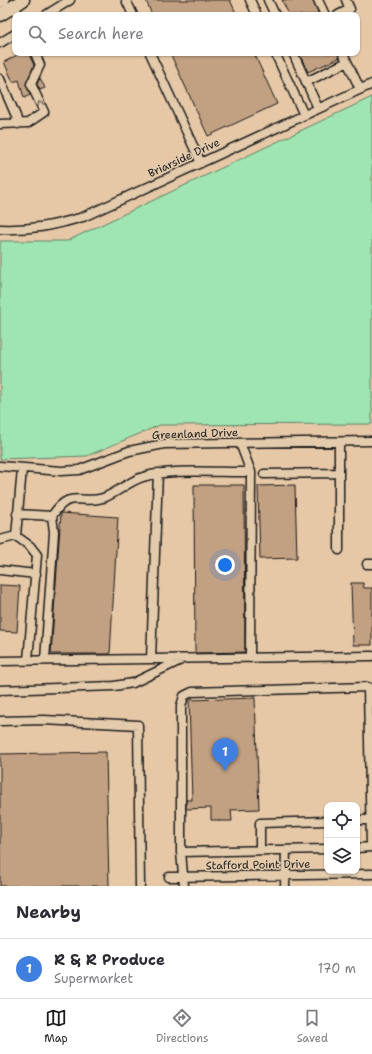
<!DOCTYPE html>
<html lang="en">
<head>
<meta charset="utf-8">
<style>
  :root { --surface:#fff; --page:#f7f7f7; --text:#2b2b33; --muted:#7c7c81; --line:#e1e1e2; --accent:#1c1c1c }
  body { margin:0; font-family:"Shantell Sans",sans-serif; background:var(--page); color:var(--text) }
  .controls { position:absolute; right:12px; bottom:12px; display:grid; overflow:hidden; border-radius:8px; box-shadow:0 1px 3px #0004 }
  .controls button { width:36px; height:36px; display:grid; place-items:center; padding:0; border:0; border-bottom:1px solid var(--line); background:var(--surface); color:var(--text); font:20px sans-serif }
  .you { position:absolute; left:225px; top:565px; width:14px; height:14px; margin:-10px; border:3px solid #fff; border-radius:50%; background:#1a73e8; box-shadow:0 0 0 6px #1a73e833 }
  .badge { display:grid; place-items:center; width:26px; height:26px; border-radius:50%; background:var(--accent); color:#fff; font-size:13px; font-weight:700 }
  .pin { position:absolute; translate:-50% -33px; filter:drop-shadow(0 1px 2px #0008) }
  .pin::after { content:''; position:absolute; top:21px; width:14px; height:12px; background:inherit; clip-path:polygon(0 0,100% 0,50% 100%) }
  .list { margin:0; padding:0; list-style:none }
  h2 { display:flex; justify-content:space-between; align-items:center; height:52px; margin:0; padding:0 16px; font-size:17px }
  h2 small { font-size:13px; font-weight:400; color:var(--muted) }
  .list li { display:grid; grid-template-columns:26px 1fr auto; gap:12px; align-items:center; box-sizing:border-box; height:60px; padding:0 16px; border-top:1px solid var(--line) }
  .list b { display:block; font-size:15px; white-space:nowrap }
  .list p { margin:0; font-size:13px; white-space:nowrap; color:var(--muted) }
  .list em { font-size:13px; font-style:normal; color:var(--muted) }
  .icon { flex:none; width:22px; height:22px; fill:none; stroke:currentColor; stroke-width:2; stroke-linecap:round; stroke-linejoin:round }
  .map { position:relative; flex:none; width:372px; height:886px; overflow:hidden }
  .search { position:absolute; background:var(--surface); box-shadow:0 1px 3px #0004; left:12px; right:12px; top:12px; height:44px; display:flex; align-items:center; gap:10px; box-sizing:border-box; padding:0 14px; border-radius:8px; color:var(--muted); font-size:15px }
  .sheet { height:112px; background:var(--surface) }
  nav { display:flex; justify-content:space-around; align-items:center; box-sizing:border-box; height:56px; border-top:1px solid var(--line); background:var(--surface); font-size:11px; color:var(--muted) }
  nav a { display:grid; justify-items:center; gap:2px }
  nav .on { color:var(--accent) }
  .map>svg:first-child { display:block }
  .green { fill:#9fe5b2; stroke:#5e8067 }
  .building { fill:#c2a082; stroke:#1c1c1c }
  .lines { fill:none; stroke-linecap:round; stroke-linejoin:round }
  .minor-casing { stroke:#1c1c1c; stroke-width:11 }
  .major-casing { stroke:#1c1c1c; stroke-width:13 }
  .highway-casing { stroke:#1c1c1c; stroke-width:15 }
  .minor { stroke:#e3cbac; stroke-width:8 }
  .major { stroke:#e3cbac; stroke-width:10 }
  .highway { stroke:#e3cbac; stroke-width:12 }
  .oneway { stroke:#807464 }
  .labels { text-anchor:middle; dominant-baseline:central; stroke-width:3; stroke-linejoin:round; paint-order:stroke }
  .street-label { font-size:11px; fill:#1c1c1c; stroke:#e3cbac }
</style>
</head>
<body>
<div class="map">
<svg width="372" height="886" viewBox="0 0 372 886">
  <rect width="100%" height="100%" fill="#e6c8a7"/>
  <filter id="ink" filterUnits="userSpaceOnUse"><feTurbulence type="fractalNoise" baseFrequency=".025" numOctaves="2"/><feDisplacementMap in="SourceGraphic" scale="8" xChannelSelector="R" yChannelSelector="G"/><feConvolveMatrix kernelMatrix="1 2 1 2 8 2 1 2 1" color-interpolation-filters="sRGB"/></filter>
  <g filter="url(#ink)">
    <path class="green" d="M 372,97 L 372,424 L 160,425 L 87,456 L 0,459 L 0,241 L 67,241 Z"/>
    <path class="building" d="M 146,0 L 230,0 L 237,15 L 152,15 Z
      M 282,0 L 313,0 L 319,15 L 289,15 Z
      M 21,53 L 28,53 L 34,65 L 26,84 L 30,95 L 24,98 L 19,80 L 13,82 L 4,62 Z
      M 170,53 L 254,53 L 277,104 L 208,136 Z
      M 299,53 L 338,53 L 339,58 L 308,72 Z
      M 40,78 L 45,88 L 40,90 L 37,84 Z
      M 194,485 L 244,485 L 245,652 L 195,653 Z
      M 295,485 L 297,558 L 260,559 L 258,486 Z
      M 61,513 L 118,517 L 110,654 L 51,654 Z
      M 351,583 L 363,583 L 364,588 L 372,588 L 372,645 L 353,645 Z
      M 0,585 L 20,586 L 17,632 L 0,631 Z
      M 255,698 L 259,809 L 231,810 L 232,821 L 219,821 L 219,820 L 211,820 L 211,808 L 186,809 L 186,800 L 192,800 L 189,700 Z
      M 106,752 L 109,886 L 0,886 L 0,754 Z"/>
    <g class="lines">
      <g class="minor-casing">
        <path id="minor" d="M 126,0 L 133,15
          M 250,0 L 257,15
          M 268,0 L 275,15
          M 318,0 L 325,15
          M 15,6 L 18,15
          M 46,15 L 70,0
          M 338,15 L 350,9 L 346,0
          M 0,43 L 15,34
          M 150,53 L 201,163
          M 275,53 L 304,115
          M 293,53 L 318,108
          M 343,53 L 360,89
          M 0,79 L 16,116 L 18,124
          M 306,82 L 347,62
          M 0,124 L 28,123 L 44,112 L 31,84 L 40,65 L 35,53
          M 0,229 C 32,230 52,226 83,217 L 372,84
          M 240,443 L 251,472 L 250,658
          M 0,466 L 61,471 L 79,470 L 129,451 L 164,444 L 372,441
          M 264,474 L 339,473
          M 17,514 L 52,516 C 70,488 80,505 103,498 C 117,493 129,481 143,477 C 171,468 221,473 251,472
          M 16,536 L 22,469
          M 0,540 L 16,536 L 30,546 L 37,555 L 28,660
          M 339,550 L 339,442
          M 367,564 L 372,564
          M 0,570 L 36,574
          M 151,659 L 158,473
          M 45,660 L 54,532 L 52,516
          M 0,661 L 372,656
          M 0,690 L 114,686 L 133,683 L 183,659
          M 0,721 L 44,720 L 138,725 L 140,886
          M 357,820 L 371,820
          M 260,850 L 260,823 L 327,821
          M 181,852 L 327,849
          M 169,877 L 372,874
          M 184,886 L 181,852 L 181,706 L 184,696 L 192,692 L 368,687 L 371,847 L 357,848
          M 285,886 L 286,850"/>
      </g>
      <g class="major-casing">
        <path id="major" d="M 0,2 L 4,0"/>
      </g>
      <g class="highway-casing">
        <path id="highway" d="M 0,15 L 23,0"/>
      </g>
      <use href="#minor" class="minor"/>
      <use href="#major" class="major"/>
      <use href="#highway" class="highway"/>
    </g>
    <defs><path id="oneway-chevron" d="M-2-3.5L2.5 0L-2 3.5" fill="none" stroke-width="1.6" stroke-linecap="round" stroke-linejoin="round"/></defs>
    <use class="oneway" href="#oneway-chevron" transform="translate(40 104) rotate(-115)"/>
  </g>
  <g class="labels">
    <g class="street-label">
      <text transform="translate(184 158) rotate(-25)">Briarside Drive</text>
      <text transform="translate(195 434) rotate(-2)">Greenland Drive</text>
      <text transform="translate(258 865) rotate(-1)">Stafford Point Drive</text>
    </g>
  </g>
</svg>
<div class="controls">
<button><svg class="icon" aria-label="locate" viewBox="0 0 24 24"><circle cx="12" cy="12" r="6"/><path d="M12 2v4M12 18v4M2 12h4M18 12h4"/></svg></button>
<button><svg class="icon" aria-label="layers" viewBox="0 0 24 24"><path d="M12 4l9 5-9 5-9-5zM3 14l9 5 9-5"/></svg></button>
</div>
<div class="you"></div>
<div class="pin badge" style="left:225px;top:771px;background:#3f7fe0">1</div>
<div class="search"><svg class="icon" aria-label="search" viewBox="0 0 24 24"><circle cx="10" cy="10" r="6"/><path d="M15 15l6 6"/></svg>Search here</div>
</div>
<section class="sheet">
<h2>Nearby<small></small></h2>
<ul class="list">
<li><span class="badge" style="background:#3f7fe0">1</span><div><b>R &amp; R Produce</b><p>Supermarket</p></div><em>170 m</em></li>
</ul>
</section>
<nav>
<a class="on"><svg class="icon" aria-label="map" viewBox="0 0 24 24"><path d="M3 6l6-2 6 2 6-2v14l-6 2-6-2-6 2zM9 4v14M15 6v14"/></svg>Map</a>
<a><svg class="icon" aria-label="directions" viewBox="0 0 24 24"><path d="M12 3l9 9-9 9-9-9zM9 14v-3h6M13 9l2 2-2 2"/></svg>Directions</a>
<a><svg class="icon" aria-label="saved" viewBox="0 0 24 24"><path d="M7 4h10v16l-5-4-5 4z"/></svg>Saved</a>
</nav>
</body>
</html>
